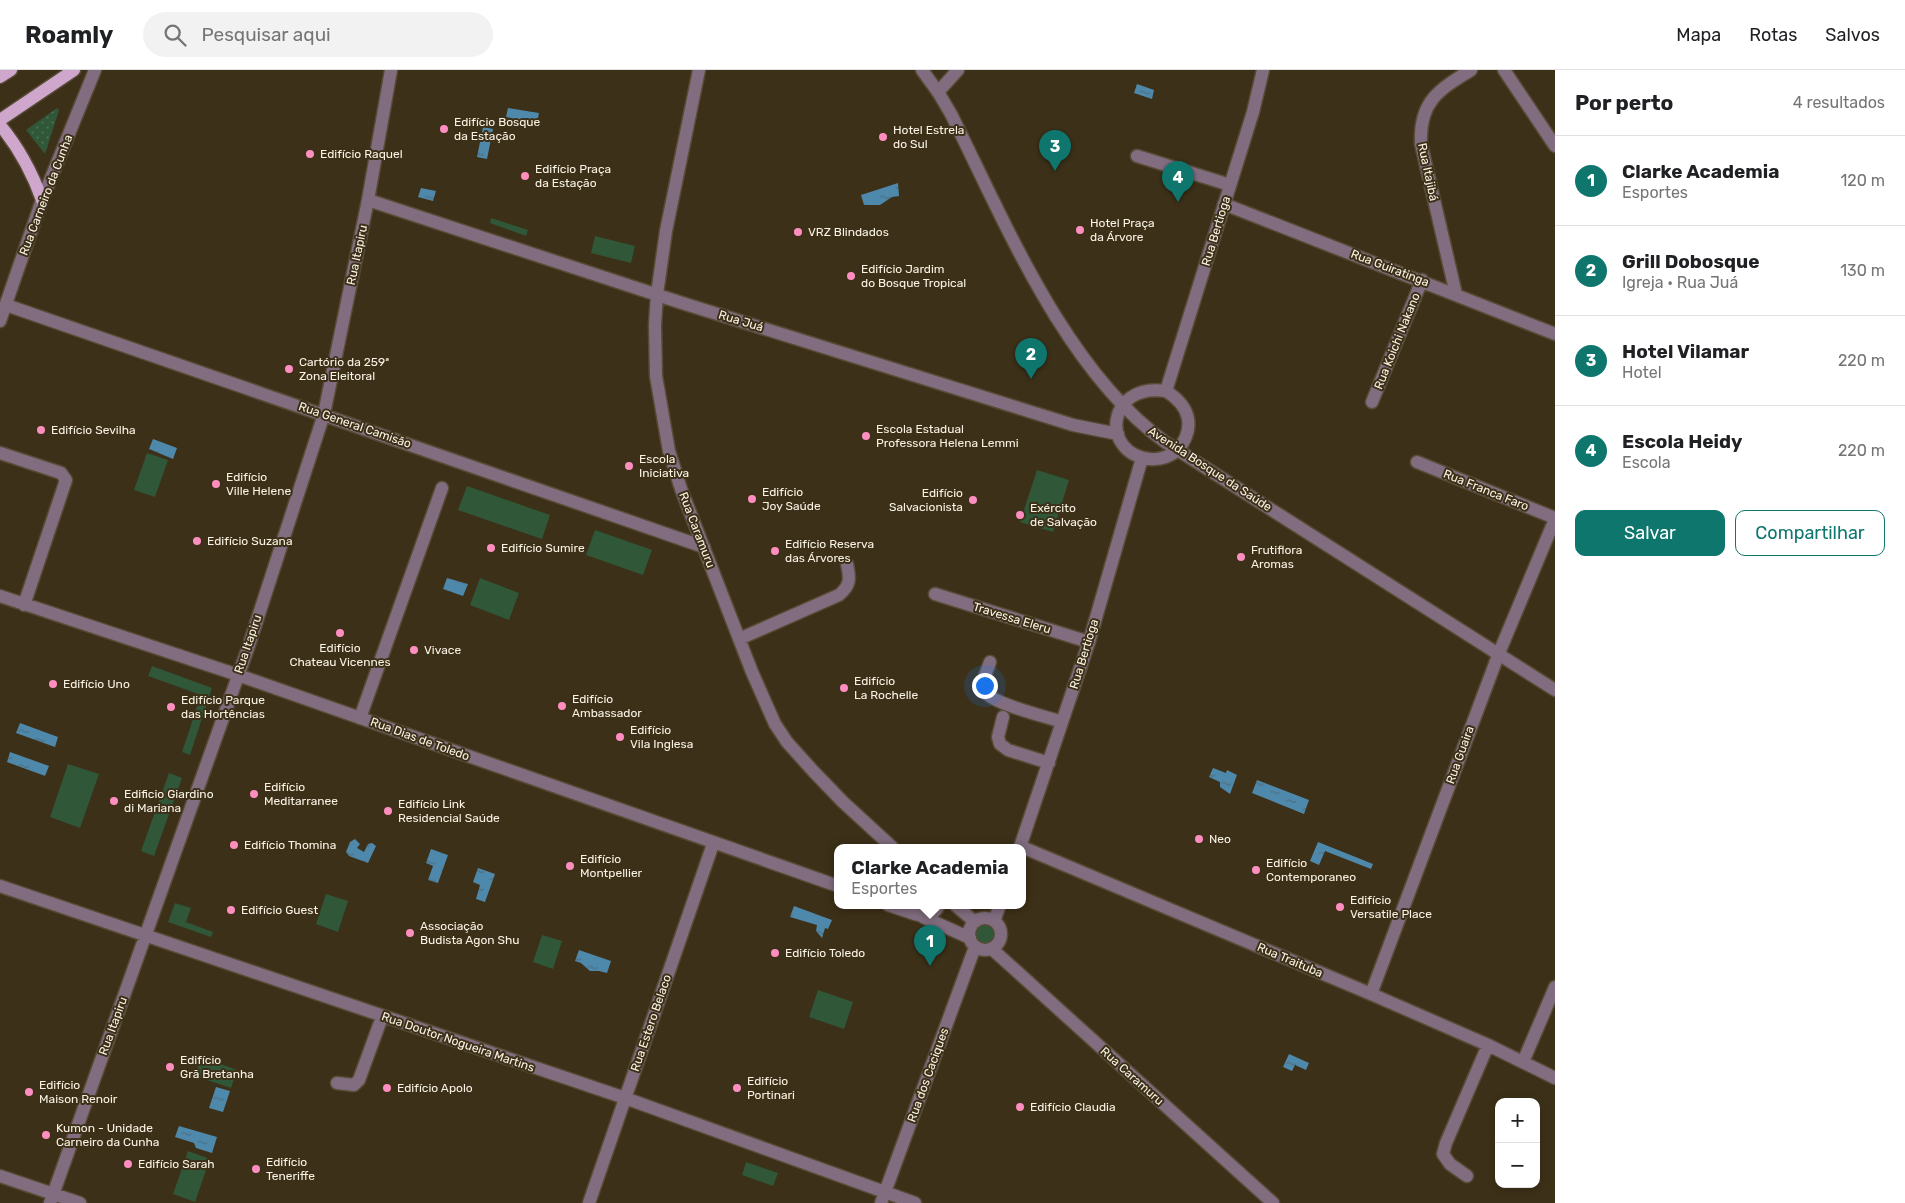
<!DOCTYPE html>
<html lang="pt">
<head>
<meta charset="utf-8">
<style>
  :root { --surface:#fff; --page:#f2f2f2; --text:#202124; --muted:#757577; --line:#e0e0e0; --accent:#0f766e }
  body { margin:0; font-family:Rubik,sans-serif; background:var(--page); color:var(--text) }
  .controls { position:absolute; right:15px; bottom:15px; display:grid; overflow:hidden; border-radius:10px; box-shadow:0 2px 8px #0003 }
  .controls button { width:45px; height:45px; display:grid; place-items:center; padding:0; border:0; border-bottom:1px solid var(--line); background:var(--surface); color:var(--text); font:25px sans-serif }
  .you { position:absolute; left:984px; top:615px; width:18px; height:18px; margin:-12px; border:4px solid #fff; border-radius:50%; background:#1a73e8; box-shadow:0 0 0 8px #1a73e833 }
  .badge { display:grid; place-items:center; width:32px; height:32px; border-radius:50%; background:var(--accent); color:#fff; font-size:16px; font-weight:700 }
  .pin { position:absolute; translate:-50% -41px; filter:drop-shadow(0 1px 2px #0008) }
  .pin::after { content:''; position:absolute; top:26px; width:18px; height:15px; background:inherit; clip-path:polygon(0 0,100% 0,50% 100%) }
  .popup { position:absolute; left:834px; top:774px; width:192px; height:65px; box-sizing:border-box; display:grid; place-content:center; border-radius:10px; background:var(--surface); filter:drop-shadow(0 1px 4px #0005); font-size:16px; white-space:nowrap; color:var(--muted) }
  .popup b { font-size:19px; color:var(--text) }
  .popup::after { content:''; position:absolute; left:50%; top:100%; margin-left:-10px; border:10px solid transparent; border-top-color:var(--surface) }
  .list { margin:0; padding:0; list-style:none }
  h2 { display:flex; justify-content:space-between; align-items:center; height:65px; margin:0; padding:0 20px; font-size:21px }
  h2 small { font-size:16px; font-weight:400; color:var(--muted) }
  .list li { display:grid; grid-template-columns:32px 1fr auto; gap:15px; align-items:center; box-sizing:border-box; height:90px; padding:0 20px; border-top:1px solid var(--line) }
  .list b { display:block; font-size:19px; white-space:nowrap }
  .list p { margin:0; font-size:16px; white-space:nowrap; color:var(--muted) }
  .list em { font-size:16px; font-style:normal; color:var(--muted) }
  .actions { display:flex; gap:10px; padding:15px 20px }
  .actions a { flex:1; padding:11px 0; border:1px solid var(--accent); border-radius:10px; text-align:center; font-size:18px; color:var(--accent) }
  .actions .main { background:var(--accent); color:#fff }
  .icon { flex:none; width:28px; height:28px; fill:none; stroke:currentColor; stroke-width:2; stroke-linecap:round; stroke-linejoin:round }
  .map { position:relative; flex:none; width:1555px; height:1133px; overflow:hidden }
  header { display:flex; align-items:center; gap:30px; box-sizing:border-box; height:70px; padding:0 25px; background:var(--surface); border-bottom:1px solid var(--line) }
  header strong { font-size:24px }
  nav { display:flex; gap:28px; margin-inline-start:auto; font-size:18px }
  .search { width:350px; height:45px; background:var(--page); display:flex; align-items:center; gap:12px; box-sizing:border-box; padding:0 18px; border-radius:28px; color:var(--muted); font-size:19px }
  main { display:flex }
  aside { flex:1; background:var(--surface) }
  .map>svg:first-child { display:block }
  .park { fill:url(#park-dots) }
  .garden { fill:#2f5738 }
  .water { fill:url(#water-ripples) }
  .lines { fill:none; stroke-linecap:round; stroke-linejoin:round }
  .pedestrian-casing { stroke:#574b35; stroke-width:15 }
  .minor-casing { stroke:#574b35; stroke-width:15 }
  .tertiary-casing { stroke:#574b35; stroke-width:15 }
  .primary-casing { stroke:#574b35; stroke-width:15 }
  .pedestrian { stroke:#816d7f; stroke-width:12 }
  .minor { stroke:#816d7f; stroke-width:12 }
  .tertiary { stroke:#816d7f; stroke-width:12 }
  .primary { stroke:#cfa7cc; stroke-width:12 }
  .poi-dot { fill:#fd8ebf; stroke:#3c3018; stroke-width:2 }
  .labels { text-anchor:middle; dominant-baseline:central; stroke-width:4; stroke-linejoin:round; paint-order:stroke }
  .poi-label { font-size:12px; fill:#faf3e4; stroke:#3c3018; text-anchor:start }
  .street-label { font-size:12px; fill:#faf3e4; stroke:#3c3018 }
</style>
</head>
<body>
<header>
<strong>Roamly</strong>
<div class="search"><svg class="icon" aria-label="search" viewBox="0 0 24 24"><circle cx="10" cy="10" r="6"/><path d="M15 15l6 6"/></svg>Pesquisar aqui</div>
<nav><a>Mapa</a><a>Rotas</a><a>Salvos</a></nav>
</header>
<main>
<div class="map">
<svg width="1555" height="1133" viewBox="0 0 1555 1133">
  <defs>
    <pattern id="park-dots" width="8" height="8" patternUnits="userSpaceOnUse" patternTransform="scale(1.25)"><rect width="8" height="8" fill="#2f5738"/><path d="M2 2h.1M6 6h.1" fill="none" stroke="#4e7055" stroke-width="1.8" stroke-linecap="round"/></pattern>
    <pattern id="water-ripples" width="26" height="14" patternUnits="userSpaceOnUse" patternTransform="scale(1.25)"><rect width="26" height="14" fill="#4e88ab"/><path d="M2 4q2-2 4 0t4 0M15 11q2-2 4 0t4 0" fill="none" stroke="#4d6f82"/></pattern>
  </defs>
  <rect width="100%" height="100%" fill="#3c3018"/>
  <path class="park" d="M 57,38 L 59,40 L 45,84 L 26,60 Z"/>
  <path class="garden" d="M 491,148 L 528,160 L 526,166 L 490,153 Z
    M 595,166 L 635,176 L 631,193 L 591,183 Z
    M 147,383 L 168,390 L 155,427 L 134,420 Z
    M 1037,400 L 1069,410 L 1053,462 L 1020,452 Z
    M 467,416 L 550,445 L 542,469 L 458,440 Z
    M 595,460 L 652,480 L 643,505 L 586,485 Z
    M 480,508 L 519,523 L 509,550 L 470,535 Z
    M 152,596 L 212,618 L 190,685 L 182,682 L 201,625 L 148,606 Z
    M 68,694 L 99,704 L 80,758 L 50,747 Z
    M 169,703 L 182,708 L 154,786 L 141,781 Z
    M 326,824 L 348,831 L 338,862 L 316,854 Z
    M 175,833 L 191,838 L 186,852 L 213,862 L 211,867 L 168,852 Z
    M973 865a11 11 0 1 1 22 0a11 11 0 1 1-22 0Z
    M 542,865 L 562,871 L 553,899 L 533,892 Z
    M 818,920 L 853,932 L 844,959 L 809,947 Z
    M 201,987 L 237,1000 L 231,1018 L 195,1006 Z
    M 188,1081 L 210,1089 L 195,1132 L 173,1124 Z
    M 746,1092 L 778,1103 L 773,1116 L 742,1105 Z"/>
  <path class="water" d="M 1137,14 L 1154,20 L 1152,29 L 1134,23 Z
    M 508,38 L 539,43 L 537,53 L 506,47 Z
    M 483,57 L 493,59 L 487,89 L 477,87 Z
    M 898,113 L 899,126 L 892,127 L 880,135 L 864,135 L 861,125 Z
    M 421,118 L 436,121 L 433,131 L 418,127 Z
    M 153,369 L 177,378 L 173,389 L 149,379 Z
    M 447,508 L 468,514 L 463,526 L 443,519 Z
    M 20,653 L 58,667 L 55,677 L 16,663 Z
    M 10,682 L 49,696 L 45,706 L 7,692 Z
    M 1213,698 L 1226,703 L 1227,700 L 1237,705 L 1230,724 L 1220,717 L 1220,712 L 1209,707 Z
    M 1257,710 L 1309,730 L 1304,744 L 1252,723 Z
    M 355,769 L 360,774 L 357,778 L 364,782 L 368,774 L 372,773 L 376,776 L 368,793 L 349,786 L 346,782 L 350,772 Z
    M 1318,772 L 1373,794 L 1371,799 L 1325,781 L 1319,795 L 1310,791 Z
    M 431,779 L 448,785 L 438,813 L 428,810 L 433,796 L 426,793 Z
    M 478,798 L 495,804 L 485,832 L 476,829 L 480,815 L 473,812 Z
    M 794,836 L 832,850 L 828,859 L 825,858 L 822,868 L 816,861 L 817,855 L 790,847 Z
    M 579,880 L 611,891 L 607,903 L 599,901 L 590,901 L 581,893 L 575,891 Z
    M 1289,984 L 1309,993 L 1306,1000 L 1295,995 L 1292,1001 L 1283,997 Z
    M 216,1017 L 230,1021 L 223,1042 L 209,1038 Z
    M 179,1056 L 217,1067 L 212,1083 L 196,1078 L 194,1073 L 175,1067 Z"/>
  <g class="lines">
    <g class="pedestrian-casing">
      <path id="pedestrian" d="M 360,648 L 442,418"/>
    </g>
    <g class="minor-casing">
      <path id="minor" d="M 699,0 L 666,161 L 657,224 L 655,255 L 656,306 L 669,381 L 681,419 L 752,602 L 775,654 L 787,672 L 814,702 L 843,732 L 892,777
        M 1504,0 L 1555,76
        M 938,22 L 958,0
        M 1137,86 L 1230,115
        M 368,130 L 682,233 L 1073,355 L 1118,364
        M 1224,134 L 1555,264
        M 1456,224 L 1421,74 C 1419,32 1438,20 1471,0
        M 6,235 L 704,477
        M 1166,321 C 1106,312 1100,384 1150,389 C 1161,390 1169,387 1178,380
        M 1372,332 L 1422,210
        M 0,383 L 61,403 L 66,410 L 24,535
        M 1417,392 L 1555,448
        M 935,524 L 1089,572
        M 0,526 L 238,605 L 838,816
        M 739,569 L 839,525 C 851,515 850,508 847,494
        M 990,592 C 988,599 981,612 983,619 C 987,633 1048,647 1062,652
        M 1003,647 L 998,667 L 1000,674 L 1008,680 L 1049,693
        M 1020,777 L 1089,572 L 1142,388
        M 1022,777 L 1371,924 L 1488,975 L 1555,1008
        M 0,816 L 625,1028 L 915,1133
        M 888,835 L 909,842
        M 905,835 L 909,842 C 923,847 932,850 939,835
        M 955,835 L 975,852
        M 923,847 L 970,868
        M969 864a16 16 0 1 1 32 0a16 16 0 1 1-32 0Z
        M 994,851 L 1000,835
        M 992,879 L 1273,1133
        M 1371,924 L 1499,583 L 1555,449
        M 1523,992 L 1555,917
        M 337,1013 L 354,1015 L 359,1010 L 382,947
        M 0,1106 L 80,1133
        M 1467,1106 L 1450,1094 L 1443,1084 L 1446,1073 L 1488,975
        M 50,1133 L 248,578 L 324,344 L 368,130 L 391,0
        M 589,1133 L 713,774
        M 881,1133 L 975,877"/>
    </g>
    <g class="tertiary-casing">
      <path id="tertiary" d="M 922,0 L 938,22 L 951,44 C 1005,152 1065,300 1165,372 L 1555,620
        M 0,251 L 42,130 L 95,0
        M 1178,380 C 1196,357 1190,336 1166,321 L 1253,42 L 1263,0"/>
    </g>
    <g class="primary-casing">
      <path id="primary" d="M 0,7 L 11,0
        M 0,50 L 74,0
        M 0,55 C 19,78 32,102 42,130"/>
    </g>
    <use href="#pedestrian" class="pedestrian"/>
    <use href="#minor" class="minor"/>
    <use href="#tertiary" class="tertiary"/>
    <use href="#primary" class="primary"/>
  </g>
  <g class="poi-dot">
    <circle cx="444" cy="59" r="5"/>
    <circle cx="883" cy="67" r="5"/>
    <circle cx="310" cy="84" r="5"/>
    <circle cx="525" cy="106" r="5"/>
    <circle cx="1080" cy="160" r="5"/>
    <circle cx="798" cy="162" r="5"/>
    <circle cx="851" cy="206" r="5"/>
    <circle cx="289" cy="299" r="5"/>
    <circle cx="41" cy="360" r="5"/>
    <circle cx="866" cy="366" r="5"/>
    <circle cx="629" cy="396" r="5"/>
    <circle cx="216" cy="414" r="5"/>
    <circle cx="752" cy="429" r="5"/>
    <circle cx="973" cy="430" r="5"/>
    <circle cx="1020" cy="445" r="5"/>
    <circle cx="197" cy="471" r="5"/>
    <circle cx="491" cy="478" r="5"/>
    <circle cx="775" cy="481" r="5"/>
    <circle cx="1241" cy="487" r="5"/>
    <circle cx="340" cy="563" r="5"/>
    <circle cx="414" cy="580" r="5"/>
    <circle cx="53" cy="614" r="5"/>
    <circle cx="844" cy="618" r="5"/>
    <circle cx="562" cy="636" r="5"/>
    <circle cx="171" cy="637" r="5"/>
    <circle cx="620" cy="667" r="5"/>
    <circle cx="254" cy="724" r="5"/>
    <circle cx="114" cy="731" r="5"/>
    <circle cx="388" cy="741" r="5"/>
    <circle cx="1199" cy="769" r="5"/>
    <circle cx="234" cy="775" r="5"/>
    <circle cx="570" cy="796" r="5"/>
    <circle cx="1256" cy="800" r="5"/>
    <circle cx="1340" cy="837" r="5"/>
    <circle cx="231" cy="840" r="5"/>
    <circle cx="410" cy="863" r="5"/>
    <circle cx="775" cy="883" r="5"/>
    <circle cx="170" cy="997" r="5"/>
    <circle cx="387" cy="1018" r="5"/>
    <circle cx="737" cy="1018" r="5"/>
    <circle cx="29" cy="1022" r="5"/>
    <circle cx="1020" cy="1037" r="5"/>
    <circle cx="46" cy="1065" r="5"/>
    <circle cx="128" cy="1094" r="5"/>
    <circle cx="256" cy="1099" r="5"/>
  </g>
  <g class="labels">
    <g class="poi-label">
      <text x="454" y="52">Edifício Bosque<tspan x="454" dy="14">da Estação</tspan></text>
      <text x="893" y="60">Hotel Estrela<tspan x="893" dy="14">do Sul</tspan></text>
      <text x="320" y="84">Edifício Raquel</text>
      <text x="535" y="99">Edifício Praça<tspan x="535" dy="14">da Estação</tspan></text>
      <text x="1090" y="153">Hotel Praça<tspan x="1090" dy="14">da Árvore</tspan></text>
      <text x="808" y="162">VRZ Blindados</text>
      <text x="861" y="199">Edifício Jardim<tspan x="861" dy="14">do Bosque Tropical</tspan></text>
      <text x="299" y="292">Cartório da 259ª<tspan x="299" dy="14">Zona Eleitoral</tspan></text>
      <text x="876" y="359">Escola Estadual<tspan x="876" dy="14">Professora Helena Lemmi</tspan></text>
      <text x="51" y="360">Edifício Sevilha</text>
      <text x="639" y="389">Escola<tspan x="639" dy="14">Iniciativa</tspan></text>
      <text x="226" y="407">Edifício<tspan x="226" dy="14">Ville Helene</tspan></text>
      <text x="762" y="422">Edifício<tspan x="762" dy="14">Joy Saúde</tspan></text>
      <text x="963" y="423" text-anchor="end">Edifício<tspan x="963" dy="14">Salvacionista</tspan></text>
      <text x="1030" y="438">Exército<tspan x="1030" dy="14">de Salvação</tspan></text>
      <text x="207" y="471">Edifício Suzana</text>
      <text x="785" y="474">Edifício Reserva<tspan x="785" dy="14">das Árvores</tspan></text>
      <text x="501" y="478">Edifício Sumire</text>
      <text x="1251" y="480">Frutiflora<tspan x="1251" dy="14">Aromas</tspan></text>
      <text x="340" y="578" text-anchor="middle">Edifício<tspan x="340" dy="14">Chateau Vicennes</tspan></text>
      <text x="424" y="580">Vivace</text>
      <text x="854" y="611">Edifício<tspan x="854" dy="14">La Rochelle</tspan></text>
      <text x="63" y="614">Edifício Uno</text>
      <text x="572" y="629">Edifício<tspan x="572" dy="14">Ambassador</tspan></text>
      <text x="181" y="630">Edifício Parque<tspan x="181" dy="14">das Hortências</tspan></text>
      <text x="630" y="660">Edifício<tspan x="630" dy="14">Vila Inglesa</tspan></text>
      <text x="264" y="717">Edifício<tspan x="264" dy="14">Meditarranee</tspan></text>
      <text x="124" y="724">Edificio Giardino<tspan x="124" dy="14">di Mariana</tspan></text>
      <text x="398" y="734">Edifício Link<tspan x="398" dy="14">Residencial Saúde</tspan></text>
      <text x="1209" y="769">Neo</text>
      <text x="244" y="775">Edifício Thomina</text>
      <text x="580" y="789">Edifício<tspan x="580" dy="14">Montpellier</tspan></text>
      <text x="1266" y="793">Edifício<tspan x="1266" dy="14">Contemporaneo</tspan></text>
      <text x="1350" y="830">Edifício<tspan x="1350" dy="14">Versatile Place</tspan></text>
      <text x="241" y="840">Edifício Guest</text>
      <text x="420" y="856">Associação<tspan x="420" dy="14">Budista Agon Shu</tspan></text>
      <text x="785" y="883">Edifício Toledo</text>
      <text x="180" y="990">Edifício<tspan x="180" dy="14">Grã Bretanha</tspan></text>
      <text x="747" y="1011">Edifício<tspan x="747" dy="14">Portinari</tspan></text>
      <text x="39" y="1015">Edifício<tspan x="39" dy="14">Maison Renoir</tspan></text>
      <text x="397" y="1018">Edifício Apolo</text>
      <text x="1030" y="1037">Edifício Claudia</text>
      <text x="56" y="1058">Kumon - Unidade<tspan x="56" dy="14">Carneiro da Cunha</tspan></text>
      <text x="266" y="1092">Edifício<tspan x="266" dy="14">Teneriffe</tspan></text>
      <text x="138" y="1094">Edifício Sarah</text>
    </g>
    <g class="street-label">
      <text transform="translate(1428 102) rotate(78)">Rua Itajibá</text>
      <text transform="translate(46 125) rotate(-69)">Rua Carneiro da Cunha</text>
      <text transform="translate(1216 161) rotate(-73)">Rua Bertioga</text>
      <text transform="translate(357 185) rotate(-78)">Rua Itapiru</text>
      <text transform="translate(1390 198) rotate(21)">Rua Guiratinga</text>
      <text transform="translate(741 251) rotate(17)">Rua Juá</text>
      <text transform="translate(1397 271) rotate(-68)">Rua Koichi Nakano</text>
      <text transform="translate(355 355) rotate(19)">Rua General Camisão</text>
      <text transform="translate(1210 399) rotate(33)">Avenida Bosque da Saúde</text>
      <text transform="translate(1486 420) rotate(22)">Rua Franca Faro</text>
      <text transform="translate(697 460) rotate(69)">Rua Caramuru</text>
      <text transform="translate(1012 548) rotate(17)">Travessa Eleru</text>
      <text transform="translate(248 574) rotate(-71)">Rua Itapiru</text>
      <text transform="translate(1084 584) rotate(-73)">Rua Bertioga</text>
      <text transform="translate(420 669) rotate(20)">Rua Dias de Toledo</text>
      <text transform="translate(1460 685) rotate(-70)">Rua Guaira</text>
      <text transform="translate(1290 890) rotate(23)">Rua Traituba</text>
      <text transform="translate(651 953) rotate(-71)">Rua Estero Belaco</text>
      <text transform="translate(113 956) rotate(-70)">Rua Itapiru</text>
      <text transform="translate(458 972) rotate(19)">Rua Doutor Nogueira Martins</text>
      <text transform="translate(928 1005) rotate(-70)">Rua dos Caciques</text>
      <text transform="translate(1132 1006) rotate(42)">Rua Caramuru</text>
    </g>
  </g>
</svg>
<div class="controls">
<button>+</button>
<button>−</button>
</div>
<div class="you"></div>
<div class="pin badge" style="left:930px;top:896px">1</div>
<div class="popup"><b>Clarke Academia</b>Esportes</div>
<div class="pin badge" style="left:1031px;top:309px">2</div>
<div class="pin badge" style="left:1055px;top:101px">3</div>
<div class="pin badge" style="left:1178px;top:132px">4</div>
</div>
<aside>
<h2>Por perto<small>4 resultados</small></h2>
<ul class="list">
<li><span class="badge">1</span><div><b>Clarke Academia</b><p>Esportes</p></div><em>120 m</em></li>
<li><span class="badge">2</span><div><b>Grill Dobosque</b><p>Igreja · Rua Juá</p></div><em>130 m</em></li>
<li><span class="badge">3</span><div><b>Hotel Vilamar</b><p>Hotel</p></div><em>220 m</em></li>
<li><span class="badge">4</span><div><b>Escola Heidy</b><p>Escola</p></div><em>220 m</em></li>
</ul>
<div class="actions"><a class="main">Salvar</a><a>Compartilhar</a></div>
</aside>
</main>
</body>
</html>
